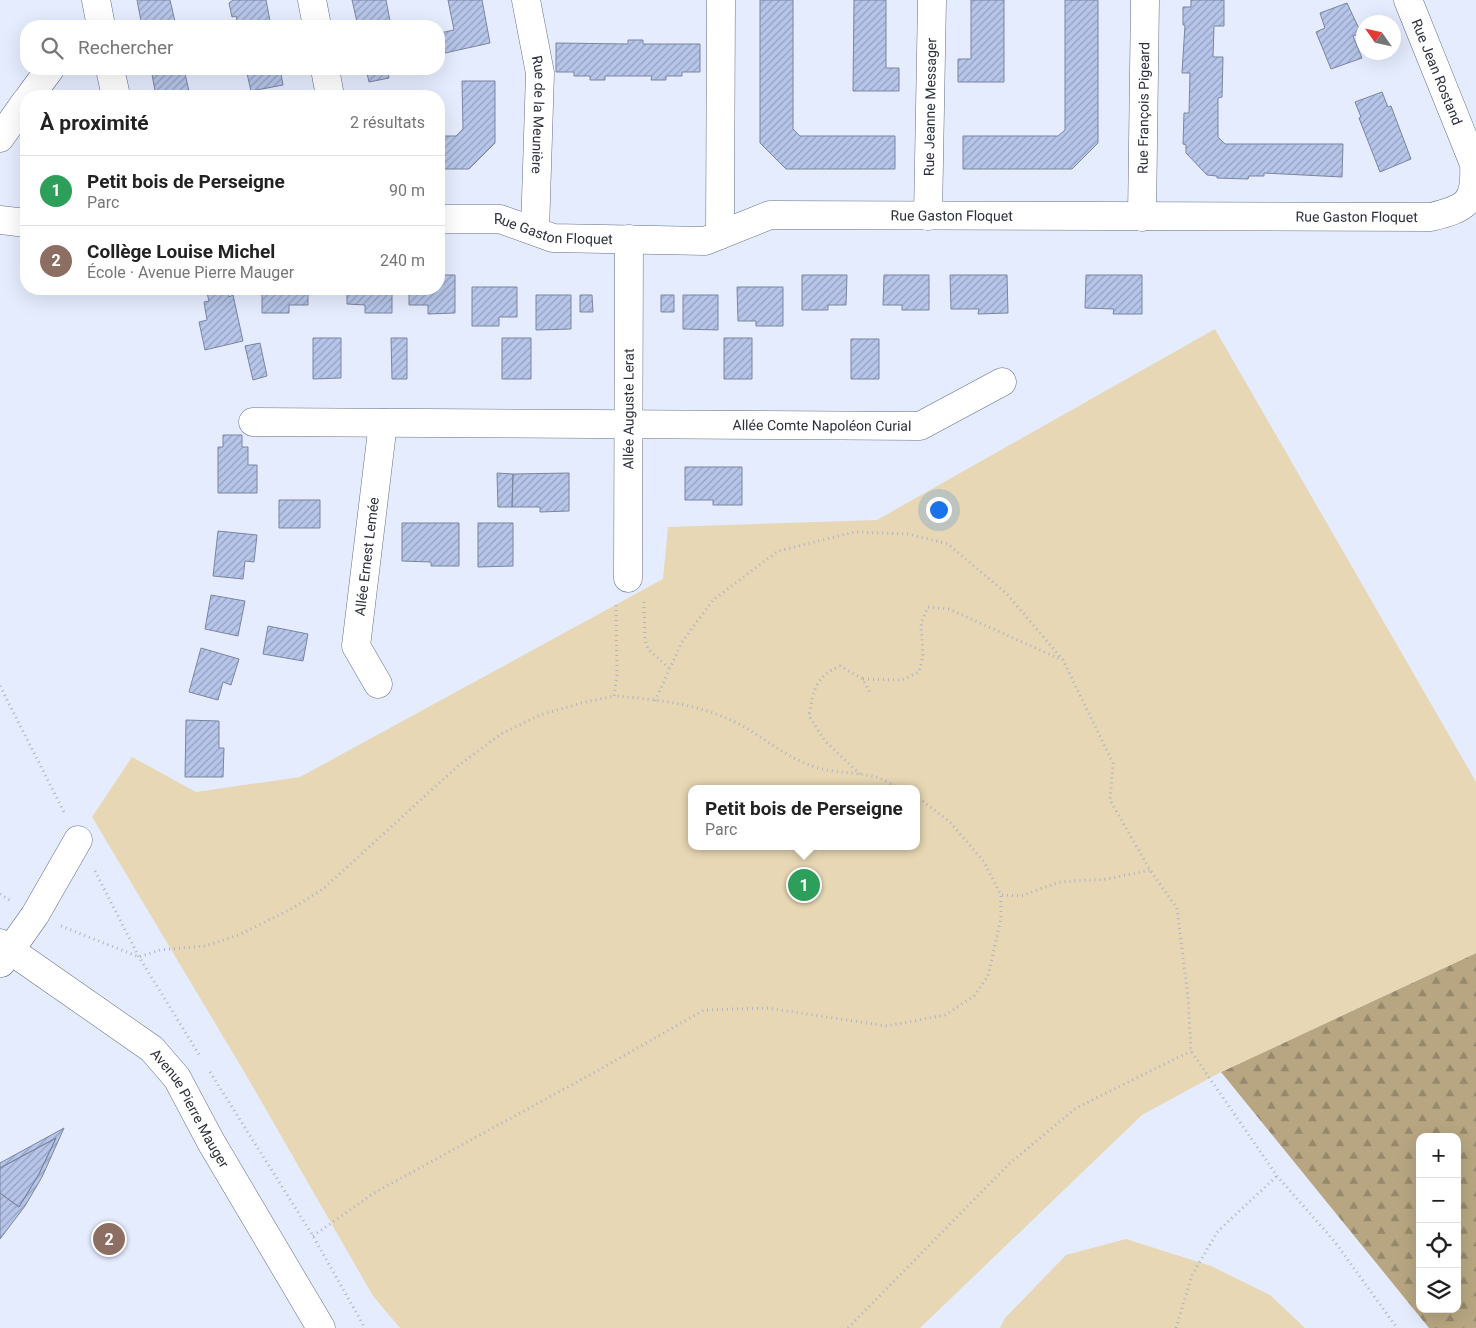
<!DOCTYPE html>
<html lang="fr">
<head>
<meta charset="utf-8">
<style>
  :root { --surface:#fff; --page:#f2f2f2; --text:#222; --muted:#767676; --line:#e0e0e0; --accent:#0f766e }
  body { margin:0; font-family:Roboto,sans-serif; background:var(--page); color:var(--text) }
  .controls { position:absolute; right:15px; bottom:15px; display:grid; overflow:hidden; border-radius:10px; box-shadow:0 5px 20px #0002 }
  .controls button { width:45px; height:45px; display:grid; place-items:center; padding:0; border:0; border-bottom:1px solid var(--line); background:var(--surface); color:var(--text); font:25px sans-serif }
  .compass { position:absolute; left:1356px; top:15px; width:45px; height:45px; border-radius:50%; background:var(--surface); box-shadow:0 5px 20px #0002; rotate:304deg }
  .you { position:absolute; left:938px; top:509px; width:18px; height:18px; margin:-12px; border:4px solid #fff; border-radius:50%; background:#1a73e8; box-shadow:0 0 0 8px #1a73e833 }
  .badge { display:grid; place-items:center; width:32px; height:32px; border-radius:50%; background:var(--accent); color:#fff; font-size:16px; font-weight:700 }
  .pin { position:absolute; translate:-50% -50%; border:2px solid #fff; box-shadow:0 1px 5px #0006 }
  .popup { position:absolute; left:688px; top:785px; width:232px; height:65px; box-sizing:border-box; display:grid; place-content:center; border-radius:10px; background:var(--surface); filter:drop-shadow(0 1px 4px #0005); font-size:16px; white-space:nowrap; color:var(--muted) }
  .popup b { font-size:19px; color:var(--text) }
  .popup::after { content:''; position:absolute; left:50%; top:100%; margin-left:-10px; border:10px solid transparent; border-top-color:var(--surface) }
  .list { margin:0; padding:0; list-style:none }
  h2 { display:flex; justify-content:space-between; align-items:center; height:65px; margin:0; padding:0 20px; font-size:21px }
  h2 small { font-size:16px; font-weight:400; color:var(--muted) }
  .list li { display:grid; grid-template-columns:32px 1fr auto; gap:15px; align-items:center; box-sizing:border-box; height:70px; padding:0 20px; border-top:1px solid var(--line) }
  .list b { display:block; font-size:19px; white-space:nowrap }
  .list p { margin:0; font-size:16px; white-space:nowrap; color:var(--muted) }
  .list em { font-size:16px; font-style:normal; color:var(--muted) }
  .icon { flex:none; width:28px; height:28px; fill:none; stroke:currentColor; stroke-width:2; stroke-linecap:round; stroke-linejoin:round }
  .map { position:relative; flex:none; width:1476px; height:1328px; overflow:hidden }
  .search { position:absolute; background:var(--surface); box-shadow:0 5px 20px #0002; left:20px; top:20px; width:425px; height:55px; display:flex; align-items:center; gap:12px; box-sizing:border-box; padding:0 18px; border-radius:20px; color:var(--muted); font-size:19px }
  .panel { position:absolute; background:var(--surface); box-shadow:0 5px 20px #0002; left:20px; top:90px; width:425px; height:205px; border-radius:20px }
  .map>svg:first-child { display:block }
  .forest { fill:url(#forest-firs); fill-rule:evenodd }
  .green { fill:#e7d7b4; fill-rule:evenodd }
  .building { fill:url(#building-hatch); stroke:#7b85a0 }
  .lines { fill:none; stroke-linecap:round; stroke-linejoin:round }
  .minor-casing { stroke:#646e88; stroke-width:29 }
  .path { stroke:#adb3c3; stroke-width:3; stroke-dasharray:1 4; stroke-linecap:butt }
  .minor { stroke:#fff; stroke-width:28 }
  .labels { text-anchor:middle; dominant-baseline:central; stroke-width:4; stroke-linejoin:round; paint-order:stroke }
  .street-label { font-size:14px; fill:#2c303b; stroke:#fff }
</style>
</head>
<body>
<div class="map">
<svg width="1476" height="1328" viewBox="0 0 1476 1328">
  <defs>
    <pattern id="forest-firs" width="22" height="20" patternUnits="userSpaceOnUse" patternTransform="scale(1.25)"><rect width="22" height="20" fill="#b7a681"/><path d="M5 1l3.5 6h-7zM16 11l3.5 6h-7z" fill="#95886b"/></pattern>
    <pattern id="building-hatch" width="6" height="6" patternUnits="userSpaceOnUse" patternTransform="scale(1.25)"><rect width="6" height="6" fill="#b6c5e9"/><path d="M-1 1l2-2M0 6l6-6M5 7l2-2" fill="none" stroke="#94a0be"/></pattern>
  </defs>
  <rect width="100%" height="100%" fill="#e5ecfe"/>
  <path class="forest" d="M 1476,953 L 1476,1328 L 1429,1328 L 1221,1072 ZM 1420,1137 L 1457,1137 L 1457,1309 L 1420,1309 Z"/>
  <path class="green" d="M 1215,329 L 1476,782 L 1476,953 L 1221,1072 L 1142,1115 L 920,1328 L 400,1328 L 373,1296 L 249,1080 L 92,817 L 132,757 L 196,792 L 300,777 L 663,579 L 668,527 L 877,520 ZM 692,789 L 916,789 L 916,846 L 692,846 Z
    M 1126,1239 L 1211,1266 L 1270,1295 L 1305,1328 L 1000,1328 L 1005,1318 L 1066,1255 Z"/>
  <path class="building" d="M 137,0 L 170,0 L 176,26 L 142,26 Z
    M 233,0 L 266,0 L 271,26 L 238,26 L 236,16 L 232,17 L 229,3 Z
    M 352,0 L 386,0 L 391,26 L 358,26 Z
    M 448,0 L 482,0 L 490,43 L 445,53 L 440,33 L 454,30 Z
    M 760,0 L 793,0 L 793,129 L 800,136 L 895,136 L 895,169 L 786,169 L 760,143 Z
    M 854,0 L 886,0 L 886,68 L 899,68 L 899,91 L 853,91 Z
    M 971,0 L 1004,0 L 1004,82 L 958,82 L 958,59 L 971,59 Z
    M 1065,0 L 1098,0 L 1098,143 L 1072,169 L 963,169 L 963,136 L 1058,136 L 1065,130 Z
    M 1191,0 L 1224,0 L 1224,26 L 1214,26 L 1213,57 L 1223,57 L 1222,97 L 1218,98 L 1218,137 L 1225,144 L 1343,144 L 1342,177 L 1264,173 L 1264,176 L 1249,176 L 1248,179 L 1217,178 L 1217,176 L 1207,175 L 1186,153 L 1186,145 L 1183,144 L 1184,113 L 1189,113 L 1190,73 L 1182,73 L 1185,25 L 1183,25 L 1183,7 L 1191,7 Z
    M 1347,3 L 1361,33 L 1353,36 L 1362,58 L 1331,69 L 1316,32 L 1325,28 L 1320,13 Z
    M 628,40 L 643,40 L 643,44 L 700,44 L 700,72 L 682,72 L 682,76 L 666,76 L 666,80 L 651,80 L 652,76 L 605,76 L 605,80 L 590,80 L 590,76 L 574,76 L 574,72 L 556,72 L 556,43 L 628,44 Z
    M 151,69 L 184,69 L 190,96 L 156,96 Z
    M 246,69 L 280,69 L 283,85 L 251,91 Z
    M 366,69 L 387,69 L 389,78 L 369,82 Z
    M 462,81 L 495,81 L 495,143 L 469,169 L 439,169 L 439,136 L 456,136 L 463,129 Z
    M 1382,92 L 1388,107 L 1391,106 L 1411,159 L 1380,172 L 1359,118 L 1361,117 L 1355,102 Z
    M 439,275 L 455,275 L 455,313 L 428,314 L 428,305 L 409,305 L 409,289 L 439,289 Z
    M 802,275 L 847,275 L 846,305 L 828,305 L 828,310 L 802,310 Z
    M 884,275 L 929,275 L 929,310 L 902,310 L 902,305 L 883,305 Z
    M 950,275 L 1007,275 L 1008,313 L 978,314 L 979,309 L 951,309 Z
    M 1086,275 L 1142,275 L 1142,314 L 1113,314 L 1114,309 L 1085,308 Z
    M 472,287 L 517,287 L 517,317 L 499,317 L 499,326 L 472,326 Z
    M 737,287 L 783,287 L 783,326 L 756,326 L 756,321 L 738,321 Z
    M 206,289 L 227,289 L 229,297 L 233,295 L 243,341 L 205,350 L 199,322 L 207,320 L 204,302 L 209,301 Z
    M 262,289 L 308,289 L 308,305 L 289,305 L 289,313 L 262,313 Z
    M 347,289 L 392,289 L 392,313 L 365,313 L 365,305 L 347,304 Z
    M 536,295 L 571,295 L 571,329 L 536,330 Z
    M 580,295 L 592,295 L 593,312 L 580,312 Z
    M 661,295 L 674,295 L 674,312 L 661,312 Z
    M 683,295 L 718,295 L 718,330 L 683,329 Z
    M 313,338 L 341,338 L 341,378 L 313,379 Z
    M 391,338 L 407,338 L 407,379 L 392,379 Z
    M 502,338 L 531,338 L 531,379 L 502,379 Z
    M 724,338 L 752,338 L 752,379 L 724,379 Z
    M 851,339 L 879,339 L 879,379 L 851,379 Z
    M 260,343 L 267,376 L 253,380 L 245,346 Z
    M 223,435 L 242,435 L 242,447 L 248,447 L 248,465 L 257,465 L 257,493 L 218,493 L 218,447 L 223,447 Z
    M 685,467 L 742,467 L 742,505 L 713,505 L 713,500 L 685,500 Z
    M 497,473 L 513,474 L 512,507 L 498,507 Z
    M 569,473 L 569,511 L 540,512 L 540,507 L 512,507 L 513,474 Z
    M 279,500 L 320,500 L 320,528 L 279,528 Z
    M 402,523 L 459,523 L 459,566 L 431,566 L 431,562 L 402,561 Z
    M 478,523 L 513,523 L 513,566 L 478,567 Z
    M 218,531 L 257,535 L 254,562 L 245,561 L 243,579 L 213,576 Z
    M 211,595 L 245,601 L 238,636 L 205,629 Z
    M 268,626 L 308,634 L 303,661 L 263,654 Z
    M 201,648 L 239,659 L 231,685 L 223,682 L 218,700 L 189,692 Z
    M 186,720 L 219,721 L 219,748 L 224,748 L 223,777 L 185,777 Z
    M 64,1128 L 42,1177 L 25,1206 L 0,1239 L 0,1193 L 19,1207 L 39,1174 L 56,1138 L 0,1168 L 0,1163 Z
    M 56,1138 L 39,1174 L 19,1207 L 0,1193 L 0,1168 Z"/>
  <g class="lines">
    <g class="minor-casing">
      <g id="minor">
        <path d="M 96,0 L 101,26"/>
        <path d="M 312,0 L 317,26"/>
        <path id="s1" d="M 526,0 L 540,73 L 535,231"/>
        <path d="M 110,69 L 116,96"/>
        <path d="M 325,69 L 330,96"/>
        <path d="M 30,96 L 50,69"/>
        <path d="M 0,138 L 26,101"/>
        <path id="s2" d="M 928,216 L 932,0"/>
        <path id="s3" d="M 1142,217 L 1145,0"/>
        <path id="s4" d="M 439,219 L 500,219 L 553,238 L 705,241 L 770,215 L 1431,217 C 1467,208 1476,203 1474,164 L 1408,0"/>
        <path d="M 0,220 L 26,223"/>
        <path d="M 720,235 L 721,0"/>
        <path id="s5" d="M 253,422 L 920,426 L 1002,382"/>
        <path id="s6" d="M 628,578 L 629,239"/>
        <path id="s7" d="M 378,684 L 356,646 L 383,423"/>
        <path id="s8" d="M 0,943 L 152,1049 L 177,1078 L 211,1142 L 321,1328"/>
        <path d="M 1,963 L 35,915 L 78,840"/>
      </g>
    </g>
    <path class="path" d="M 644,602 L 645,639 L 648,649 L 670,669
      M 616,605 L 617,675 L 614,696 C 655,699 700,704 737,723 C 762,736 783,755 809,765 C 830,773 851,772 873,776 C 882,778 892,785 901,789
      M 863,679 L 902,680 L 919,672 L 923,656 L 921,623 L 928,607 L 949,609 L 1060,659
      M 0,686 L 65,814
      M 655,701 L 682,642 L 713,600 L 778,551 L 855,532 L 908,534 L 948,544 L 1007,594 L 1063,660 L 1113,763 L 1110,800 L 1150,870 L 1177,908 L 1188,997 L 1191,1051 L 1277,1176 L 1335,1242 L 1397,1328
      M 860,774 L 825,741 L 809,716 C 813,692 815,676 840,666 L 863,679 L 870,693
      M 95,871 L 139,957 L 200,1056
      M 0,894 L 11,901
      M 1002,895 L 1021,896 L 1059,882 L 1107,879 L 1150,870
      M 61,926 L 139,957 L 160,950 L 205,946 L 241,934 L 291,909 L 323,889 L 459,765 L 501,734 L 540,715 L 581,703 L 614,696
      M 210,1072 L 313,1236 L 365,1328
      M 313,1236 L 374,1193 L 597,1071 L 704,1010 L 767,1008 L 887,1026 L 945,1015 L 974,996 L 988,976 L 1001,918 L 1001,895 L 984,862 L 950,822 L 916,796
      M 848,1328 L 1009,1164 L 1076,1108 L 1191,1051
      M 1176,1328 L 1192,1275 L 1218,1231 L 1277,1176"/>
    <use href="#minor" class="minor"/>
  </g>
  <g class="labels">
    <g class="street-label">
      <text transform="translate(1437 72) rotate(68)">Rue Jean Rostand</text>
      <text stroke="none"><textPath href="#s2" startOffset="109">Rue Jeanne Messager</textPath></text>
      <text stroke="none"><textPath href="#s3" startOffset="109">Rue François Pigeard</textPath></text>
      <text stroke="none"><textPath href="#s1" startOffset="116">Rue de la Meunière</textPath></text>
      <text stroke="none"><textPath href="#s4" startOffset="521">Rue Gaston Floquet</textPath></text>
      <text stroke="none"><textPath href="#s4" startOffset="926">Rue Gaston Floquet</textPath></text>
      <text stroke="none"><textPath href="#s4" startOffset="116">Rue Gaston Floquet</textPath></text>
      <text stroke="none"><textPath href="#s6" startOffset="169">Allée Auguste Lerat</textPath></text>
      <text stroke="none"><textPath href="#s5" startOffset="569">Allée Comte Napoléon Curial</textPath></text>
      <text stroke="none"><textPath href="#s7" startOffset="134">Allée Ernest Lemée</textPath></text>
      <text stroke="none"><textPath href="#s8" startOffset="256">Avenue Pierre Mauger</textPath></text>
    </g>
  </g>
</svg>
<div class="controls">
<button>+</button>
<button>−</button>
<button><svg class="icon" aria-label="locate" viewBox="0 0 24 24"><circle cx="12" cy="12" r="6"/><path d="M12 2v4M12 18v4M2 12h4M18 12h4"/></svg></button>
<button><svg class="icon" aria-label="layers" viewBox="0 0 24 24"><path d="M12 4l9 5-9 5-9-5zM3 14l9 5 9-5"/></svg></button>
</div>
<svg class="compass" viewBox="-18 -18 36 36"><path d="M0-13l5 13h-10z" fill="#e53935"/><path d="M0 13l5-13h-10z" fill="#767676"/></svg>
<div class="you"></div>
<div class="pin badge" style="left:804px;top:885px;background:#2e9e5b">1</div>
<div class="popup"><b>Petit bois de Perseigne</b>Parc</div>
<div class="pin badge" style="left:109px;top:1239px;background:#8d6e63">2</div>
<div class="search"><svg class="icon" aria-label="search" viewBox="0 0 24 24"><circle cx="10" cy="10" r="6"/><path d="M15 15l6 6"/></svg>Rechercher</div>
<section class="panel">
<h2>À proximité<small>2 résultats</small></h2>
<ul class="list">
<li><span class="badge" style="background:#2e9e5b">1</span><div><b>Petit bois de Perseigne</b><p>Parc</p></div><em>90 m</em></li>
<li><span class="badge" style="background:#8d6e63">2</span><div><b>Collège Louise Michel</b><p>École · Avenue Pierre Mauger</p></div><em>240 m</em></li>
</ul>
</section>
</div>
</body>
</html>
